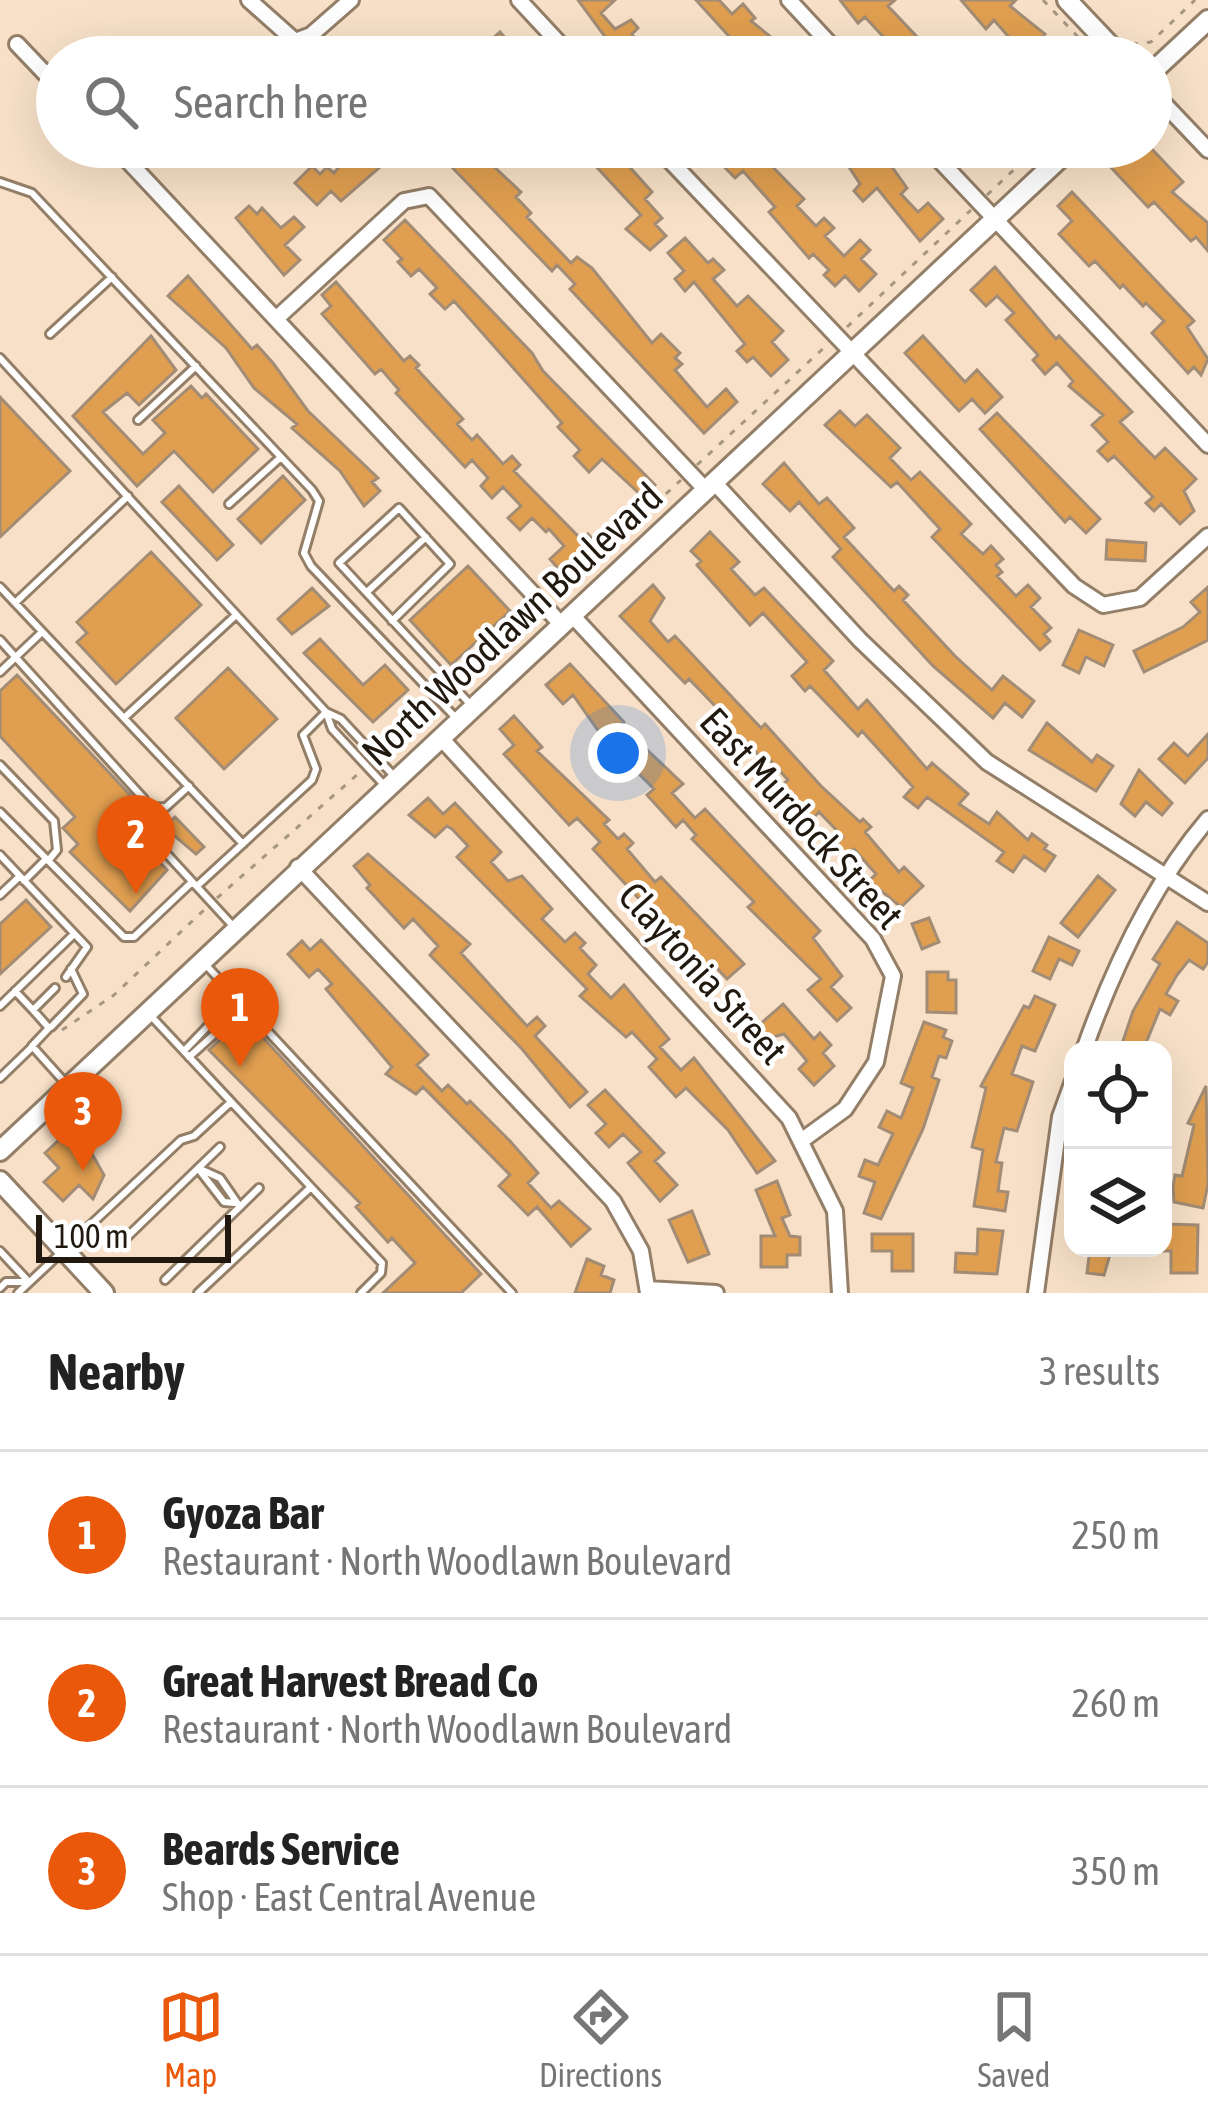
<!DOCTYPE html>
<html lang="en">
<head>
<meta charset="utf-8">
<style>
  :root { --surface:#fff; --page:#f2f2f2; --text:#222; --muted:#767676; --line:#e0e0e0; --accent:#ea580c }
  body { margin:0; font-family:"Asap Condensed",sans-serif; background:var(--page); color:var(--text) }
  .controls { position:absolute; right:36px; bottom:36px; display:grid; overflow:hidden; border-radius:24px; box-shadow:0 12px 48px #0002 }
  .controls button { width:108px; height:108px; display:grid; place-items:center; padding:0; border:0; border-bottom:3px solid var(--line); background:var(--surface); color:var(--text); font:60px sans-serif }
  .scale { position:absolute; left:36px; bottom:30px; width:195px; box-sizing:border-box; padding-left:12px; border:6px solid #211910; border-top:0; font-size:33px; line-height:42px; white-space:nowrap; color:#211910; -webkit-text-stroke:9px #fff; paint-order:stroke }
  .you { position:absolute; left:618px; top:753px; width:42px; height:42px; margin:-30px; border:9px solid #fff; border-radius:50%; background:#1a73e8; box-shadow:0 0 0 18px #1a73e833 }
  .badge { display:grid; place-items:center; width:78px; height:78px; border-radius:50%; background:var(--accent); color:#fff; font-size:39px; font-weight:700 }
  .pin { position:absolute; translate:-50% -99px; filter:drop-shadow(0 3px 6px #0008) }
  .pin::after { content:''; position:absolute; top:63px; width:42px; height:36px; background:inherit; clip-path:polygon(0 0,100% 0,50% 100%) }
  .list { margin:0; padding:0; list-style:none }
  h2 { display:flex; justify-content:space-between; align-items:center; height:156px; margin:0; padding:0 48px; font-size:51px }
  h2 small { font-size:39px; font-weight:400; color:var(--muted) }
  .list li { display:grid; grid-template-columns:78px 1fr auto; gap:36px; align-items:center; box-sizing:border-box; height:168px; padding:0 48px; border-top:3px solid var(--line) }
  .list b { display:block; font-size:45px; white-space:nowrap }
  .list p { margin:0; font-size:39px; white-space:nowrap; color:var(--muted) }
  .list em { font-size:39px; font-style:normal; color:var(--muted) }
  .icon { flex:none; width:66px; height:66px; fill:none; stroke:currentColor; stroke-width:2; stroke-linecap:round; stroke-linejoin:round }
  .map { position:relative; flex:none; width:1208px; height:1293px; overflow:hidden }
  .search { position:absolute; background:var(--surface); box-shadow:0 12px 48px #0002; left:36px; right:36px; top:36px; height:132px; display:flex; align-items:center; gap:30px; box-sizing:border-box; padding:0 42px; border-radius:66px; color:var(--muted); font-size:45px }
  .sheet { height:660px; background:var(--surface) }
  nav { display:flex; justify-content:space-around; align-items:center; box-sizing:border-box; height:168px; border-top:3px solid var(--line); background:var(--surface); font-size:33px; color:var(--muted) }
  nav a { display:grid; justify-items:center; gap:6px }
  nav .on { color:var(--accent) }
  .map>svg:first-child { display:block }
  .building { fill:#e09f50; stroke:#a28c75; stroke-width:3 }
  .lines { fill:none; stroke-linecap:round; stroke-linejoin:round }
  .lane-casing { stroke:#937e67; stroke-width:12 }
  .street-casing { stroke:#937e67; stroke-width:20 }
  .secondary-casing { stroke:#937e67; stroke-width:24 }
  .path { stroke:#a69582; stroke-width:3; stroke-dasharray:6 9; stroke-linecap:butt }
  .lane { stroke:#fff; stroke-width:6 }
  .street { stroke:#fff; stroke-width:14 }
  .secondary { stroke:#fff; stroke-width:18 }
  .labels { text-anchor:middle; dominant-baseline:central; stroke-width:9; stroke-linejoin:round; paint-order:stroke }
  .street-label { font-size:39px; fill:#211910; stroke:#fff }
</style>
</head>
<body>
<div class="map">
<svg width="1208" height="1293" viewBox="0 0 1208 1293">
  <rect width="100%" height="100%" fill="#f7e0c7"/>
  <path class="building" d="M 578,0 L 615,0 L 601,13 L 615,29 L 631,20 L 638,28 L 632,34 L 650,57 L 620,57 Z
    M 696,0 L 719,0 L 732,14 L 743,4 L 755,18 L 751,21 L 781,45 L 777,49 L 784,57 L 740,57 L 731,48 L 736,44 Z
    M 840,0 L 895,0 L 888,6 L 919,39 L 913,45 L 924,57 L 890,57 L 882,48 L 888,42 L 865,17 L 858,23 Z
    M 961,0 L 1016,0 L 1010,6 L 1045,34 L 1037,42 L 1052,57 L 1026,57 L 994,20 L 986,29 Z
    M 500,32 L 522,57 L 488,57 L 481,49 Z
    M 355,147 L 365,147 L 380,167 L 341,201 L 331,191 L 317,205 L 295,183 L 312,166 L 320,174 L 327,167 L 334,173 Z
    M 410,147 L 473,147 L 521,192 L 516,197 L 531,213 L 527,217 L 571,263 L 577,257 L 592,268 L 652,343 L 661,334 L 680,353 L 675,358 L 682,364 L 675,370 L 707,407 L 726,389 L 737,402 L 704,433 L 570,289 L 575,284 L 557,265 L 552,271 L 446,161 Z
    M 578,147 L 605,147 L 614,157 L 618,154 L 652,192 L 645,199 L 662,218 L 655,224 L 666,236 L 650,250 L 626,229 L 641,215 Z
    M 705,147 L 753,147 L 804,199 L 797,206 L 816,226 L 824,218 L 834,228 L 825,236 L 844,256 L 860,240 L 870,250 L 861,259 L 876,274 L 859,291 L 845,276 L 835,286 L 824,275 L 829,270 L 813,254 L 809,258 L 769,212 L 775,207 L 743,171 L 735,178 Z
    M 836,147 L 865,147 L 881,165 L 887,160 L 907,188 L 901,194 L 918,212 L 928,203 L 943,219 L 920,241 L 877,188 L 863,201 L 854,191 L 860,184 Z
    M 1120,147 L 1134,159 L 1150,147 L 1183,182 L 1172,192 L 1208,223 L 1208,251 L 1196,237 L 1191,241 L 1154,202 L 1148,207 L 1105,161 Z
    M 1072,192 L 1194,321 L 1187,327 L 1208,359 L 1201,375 L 1194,367 L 1188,373 L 1152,333 L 1164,321 L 1146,303 L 1143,306 L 1123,285 L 1120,288 L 1095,261 L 1089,266 L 1059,234 L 1072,221 L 1058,206 Z
    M 249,206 L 257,214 L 262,208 L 281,228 L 294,217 L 304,227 L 285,245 L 300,260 L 284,275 L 236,218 Z
    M 405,220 L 532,353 L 543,371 L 655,485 L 642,496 L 602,459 L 589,472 L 574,456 L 580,450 L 558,427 L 562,423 L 454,301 L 445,309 L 430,294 L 437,288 L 419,269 L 411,276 L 398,262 L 402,259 L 384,240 Z
    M 685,238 L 708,263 L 713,259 L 724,270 L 713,279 L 737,306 L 748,296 L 783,331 L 772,342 L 788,360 L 771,376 L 753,357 L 747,362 L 737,351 L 745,344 L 694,282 L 685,291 L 675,279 L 684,271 L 668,253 Z
    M 995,267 L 1056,339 L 1059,336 L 1132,412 L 1120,422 L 1141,444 L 1155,458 L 1165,448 L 1196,479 L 1184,491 L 1194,511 L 1180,524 L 1161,504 L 1154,511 L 1146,503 L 1153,497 L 1114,456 L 1108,461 L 1098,451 L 1108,442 L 1092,425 L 1103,415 L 1069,386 L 1073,381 L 1057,363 L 1045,374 L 1033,360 L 1038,355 L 1006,320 L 1014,313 L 997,296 L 986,306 L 971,290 Z
    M 188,276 L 252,349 L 257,345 L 273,363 L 308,411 L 378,478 L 372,482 L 380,491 L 364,506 L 340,471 L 292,428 L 297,424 L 254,388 L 226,348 L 168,296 Z
    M 336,282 L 404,361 L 410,356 L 419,365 L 416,368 L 463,419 L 457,424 L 472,440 L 477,435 L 503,464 L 512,456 L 520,465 L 514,471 L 582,540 L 588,534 L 596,543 L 563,574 L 550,559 L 564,546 L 549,529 L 546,532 L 532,518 L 520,530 L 508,518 L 521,506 L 503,487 L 492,498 L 481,486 L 488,478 L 472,460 L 465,467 L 396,393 L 399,390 L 381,369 L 375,374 L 322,314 L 331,306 L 322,295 Z
    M 151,336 L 176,370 L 139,405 L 127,393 L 103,412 L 143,454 L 165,433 L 153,420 L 191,386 L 202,398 L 206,394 L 258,449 L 213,492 L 174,451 L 137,486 L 73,416 Z
    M 923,336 L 965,382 L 977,370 L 1002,397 L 985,413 L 972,399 L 959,411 L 905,353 Z
    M 0,397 L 70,471 L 0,537 Z
    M 840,411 L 855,426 L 867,415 L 900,448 L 890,458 L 911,480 L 920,472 L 971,524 L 961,534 L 983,554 L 991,546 L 1003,559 L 996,565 L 1002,572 L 997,576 L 1016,596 L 1028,585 L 1040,598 L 1031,607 L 1051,628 L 1044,634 L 1050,641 L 1040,650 L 932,537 L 940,529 L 897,482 L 891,487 L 825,425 Z
    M 997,413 L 1100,519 L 1086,533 L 1070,517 L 1065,522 L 980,429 Z
    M 784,463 L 819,504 L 827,498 L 854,528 L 844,537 L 894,591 L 899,586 L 908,595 L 903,600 L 955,656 L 992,690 L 1003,676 L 1034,701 L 1022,717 L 1005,703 L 993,718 L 933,666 L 833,557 L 841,549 L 799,502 L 790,511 L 763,484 Z
    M 283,476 L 305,500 L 261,543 L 238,519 Z
    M 179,486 L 233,545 L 217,560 L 162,502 Z
    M 710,532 L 739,562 L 731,569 L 755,595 L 764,588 L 833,661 L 824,670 L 858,709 L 867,700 L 927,769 L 932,763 L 968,794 L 959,804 L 989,824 L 997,812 L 1028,840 L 1032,834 L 1047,845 L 1044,849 L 1055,856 L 1045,871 L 1024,856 L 1013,872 L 997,861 L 1004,852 L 927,797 L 918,808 L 904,797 L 913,787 L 862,731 L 858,736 L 810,686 L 805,691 L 792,676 L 807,662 L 763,613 L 750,625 L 697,565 L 701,561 L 691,551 Z
    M 1107,540 L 1146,543 L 1145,561 L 1106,559 Z
    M 151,552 L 201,605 L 116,684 L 77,642 L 87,633 L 77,622 Z
    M 468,566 L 510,611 L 451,665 L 410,620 Z
    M 653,585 L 664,598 L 650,621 L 668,642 L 675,636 L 761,728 L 765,724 L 821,786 L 860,822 L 863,819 L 871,827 L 865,832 L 899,872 L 904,867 L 923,886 L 901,907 L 869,881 L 876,874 L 854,849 L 845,856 L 835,845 L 843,837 L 819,812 L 811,820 L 780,787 L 788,780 L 768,758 L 764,761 L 744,739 L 739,743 L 710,713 L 716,707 L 689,679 L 685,683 L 620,616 Z
    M 1208,587 L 1208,640 L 1144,672 L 1134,651 L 1183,627 L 1200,612 L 1191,602 Z
    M 312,588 L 329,606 L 292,634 L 278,619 Z
    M 1079,630 L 1113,645 L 1104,666 L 1086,657 L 1079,673 L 1063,665 Z
    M 320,639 L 363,685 L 385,665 L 408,690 L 373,722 L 304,653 Z
    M 570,664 L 624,722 L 604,739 L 573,695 L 563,704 L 546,685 Z
    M 228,668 L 277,719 L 224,769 L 176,718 Z
    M 17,675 L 131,796 L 113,812 L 167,870 L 130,911 L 70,852 L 78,844 L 63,828 L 75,817 L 0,736 L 0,691 Z
    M 514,716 L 542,747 L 537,751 L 609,820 L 604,824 L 618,839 L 624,834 L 633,843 L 627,849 L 655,882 L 661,877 L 744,964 L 727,979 L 710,961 L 703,968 L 593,849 L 600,842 L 577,818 L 569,825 L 504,754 L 514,745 L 500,729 Z
    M 1047,723 L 1092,762 L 1097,755 L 1113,766 L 1096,791 L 1029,750 Z
    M 1208,734 L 1208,758 L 1185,783 L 1159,759 L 1174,743 L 1188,756 Z
    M 639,742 L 683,784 L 672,793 L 695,818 L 705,809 L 820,931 L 813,938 L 842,976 L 831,987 L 851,1008 L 837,1021 L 808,990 L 821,979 L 748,907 L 754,902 L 692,839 L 696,835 L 683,820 L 676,827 L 647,795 L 654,789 L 623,758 Z
    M 1139,770 L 1172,803 L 1162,815 L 1146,802 L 1135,816 L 1121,804 Z
    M 428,798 L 443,814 L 455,803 L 501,852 L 491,862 L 508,881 L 522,876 L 552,909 L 542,919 L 565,942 L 575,933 L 585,943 L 580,948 L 596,965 L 588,974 L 611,998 L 624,985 L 669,1039 L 660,1047 L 681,1070 L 694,1058 L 775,1161 L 757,1173 L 728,1130 L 686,1088 L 676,1097 L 649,1067 L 657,1059 L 632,1032 L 626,1037 L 580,996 L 587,989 L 457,857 L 468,846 L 452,829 L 447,826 L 435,837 L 409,815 Z
    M 175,817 L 204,847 L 196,854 L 164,827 Z
    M 368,854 L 470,944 L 461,953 L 527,1026 L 537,1017 L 545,1026 L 535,1036 L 587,1092 L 570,1107 L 522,1049 L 430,955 L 438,946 L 413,919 L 404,928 L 367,888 L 370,885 L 354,866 Z
    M 1098,876 L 1115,890 L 1078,937 L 1061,923 Z
    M 26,900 L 51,927 L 0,974 L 0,924 Z
    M 929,918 L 939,942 L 922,949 L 912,924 Z
    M 1177,922 L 1208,943 L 1208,962 L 1203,969 L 1189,960 L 1177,975 L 1166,994 L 1178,1001 L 1170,1015 L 1160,1009 L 1143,1050 L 1120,1050 L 1133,1011 L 1160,964 L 1153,959 Z
    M 1049,937 L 1079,951 L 1072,965 L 1059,959 L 1050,979 L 1033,971 Z
    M 321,940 L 428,1055 L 417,1065 L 442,1091 L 448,1085 L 467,1104 L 470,1101 L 510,1141 L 538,1173 L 528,1183 L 551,1208 L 559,1201 L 590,1229 L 571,1246 L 537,1207 L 528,1215 L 499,1186 L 510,1175 L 423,1087 L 416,1094 L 386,1074 L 392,1067 L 326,989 L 332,984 L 318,969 L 309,977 L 288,954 L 302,941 L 310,950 Z
    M 927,972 L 948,972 L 948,980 L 956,980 L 956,1013 L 927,1012 Z
    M 1035,996 L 1055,1005 L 1035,1051 L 1022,1046 L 1012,1074 L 1033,1082 L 1017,1131 L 1004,1128 L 996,1162 L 1002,1163 L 998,1191 L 1008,1192 L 1005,1211 L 974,1206 L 983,1150 L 972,1147 L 986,1088 L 981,1086 L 1024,1006 L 1029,1008 Z
    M 783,1004 L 814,1039 L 820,1033 L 831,1045 L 823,1053 L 834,1066 L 814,1085 L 799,1069 L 807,1061 L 784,1034 L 769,1038 L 758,1026 Z
    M 244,1017 L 481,1274 L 461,1293 L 383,1293 L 415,1263 L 392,1238 L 388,1242 L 356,1207 L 360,1203 L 209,1050 Z
    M 924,1022 L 946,1030 L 943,1037 L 952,1041 L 946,1058 L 939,1056 L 932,1077 L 939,1080 L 923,1129 L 881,1219 L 864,1213 L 875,1182 L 859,1176 L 865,1160 L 878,1165 L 893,1134 L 879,1127 L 887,1111 L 901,1118 L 913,1088 L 901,1083 Z
    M 1206,1086 L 1208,1184 L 1203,1208 L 1174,1202 L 1173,1187 L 1175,1175 L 1182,1176 L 1194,1125 L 1188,1123 Z
    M 605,1090 L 664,1153 L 655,1161 L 677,1185 L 660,1201 L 628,1163 L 641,1152 L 623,1134 L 609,1147 L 596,1133 L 606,1124 L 588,1105 Z
    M 64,1135 L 80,1151 L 87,1145 L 104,1175 L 93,1199 L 79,1185 L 63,1201 L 44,1182 L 59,1168 L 45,1153 Z
    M 777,1181 L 790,1215 L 782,1218 L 790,1236 L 800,1237 L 800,1255 L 787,1255 L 787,1267 L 761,1267 L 761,1236 L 775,1236 L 756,1190 Z
    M 692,1211 L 709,1254 L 688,1262 L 669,1220 Z
    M 1164,1224 L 1198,1225 L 1197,1273 L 1171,1273 L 1171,1251 L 1164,1251 Z
    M 978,1229 L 1003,1231 L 997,1274 L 955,1272 L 956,1253 L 977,1254 Z
    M 872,1234 L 913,1234 L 913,1271 L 892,1271 L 892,1251 L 872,1251 Z
    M 1090,1248 L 1112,1248 L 1104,1275 L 1087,1273 Z
    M 587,1259 L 604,1266 L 601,1275 L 614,1280 L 610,1293 L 575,1293 Z"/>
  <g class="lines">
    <g class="lane-casing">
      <path id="lane" d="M 0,182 L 32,193 L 312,490 L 319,501 L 304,553 L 311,566 L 455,717
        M 50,334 L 112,277
        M 0,358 L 326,712 L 303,735 L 316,769 L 312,780 L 197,886
        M 138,420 L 196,366
        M 229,504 L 281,457
        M 0,587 L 243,844
        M 367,592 L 426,537
        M 15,603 L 128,496
        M 392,621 L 450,564 L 399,508 L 339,563 C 383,610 426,657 470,704
        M 0,640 L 144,799 L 142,827 L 233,926
        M 0,672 L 42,632
        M 124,718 L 236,615
        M 0,765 L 54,821 L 57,850 L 48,861
        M 386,787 L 332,729 L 326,712 L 341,719 L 394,776
        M 147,808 L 166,807 L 189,786
        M 0,812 L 124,937 L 134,937 L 192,882
        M 0,855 L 87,947 L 66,977
        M 24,881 L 46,859
        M 0,895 L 19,877
        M 204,963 L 512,1293
        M 55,988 L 33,1010 L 49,1028 L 32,1046 L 68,1086
        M 15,991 L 33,1010
        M 0,1006 L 74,934
        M 150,1015 L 382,1263 L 381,1273 L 361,1293
        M 51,1027 L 83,994 L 71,969
        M 184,1051 L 233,1000
        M 189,1057 L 228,1022 L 236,998
        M 0,1078 L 32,1047
        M 198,1168 L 220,1178 L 240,1207
        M 200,1171 L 224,1202 L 235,1203
        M 126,1238 L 220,1147
        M 0,1251 L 29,1282
        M 165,1280 L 259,1188
        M 0,1288 L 6,1282 L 26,1282
        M 18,1293 L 181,1140 L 194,1136 L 231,1102
        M 198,1293 L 311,1187"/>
    </g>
    <g class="street-casing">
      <path id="street" d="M 249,0 L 295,41 L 311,35 L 351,0
        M 519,0 L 572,57
        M 789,0 L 842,57
        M 17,44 L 57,86
        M 1151,90 L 1208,150
        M 115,147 L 561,624
        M 657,147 L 1074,586 L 1103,605 L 1140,598 L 1208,536
        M 927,147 L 1208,445
        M 277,318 L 404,201 L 429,196 L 704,488
        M 713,481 L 860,640 L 987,762 L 1208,903
        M 571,614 L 873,939 L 893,976 L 876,1062 L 845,1109 L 801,1141
        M 440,737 L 789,1118 L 835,1211 L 840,1293
        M 298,867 L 613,1201 L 641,1251 L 648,1293
        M 1084,1050 C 1113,968 1151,886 1208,819
        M 648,1289 L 716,1293
        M 1036,1293 L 1060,1117 L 1073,1081"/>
    </g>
    <g class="secondary-casing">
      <path id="secondary" d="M 1067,0 L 1121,57
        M 1151,73 L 1208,20
        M 0,1151 L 1072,147
        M 0,1181 L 104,1293"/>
    </g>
    <path class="path" d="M 1043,0 L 1097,57
      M 1132,44 L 1151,42 L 1195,0
      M 987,195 L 1038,147
      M 847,327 L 971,210
      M 697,465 L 827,345
      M 556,596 L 681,480
      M 461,677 L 533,609
      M 383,751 L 433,705
      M 217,898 L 358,774
      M 62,1030 L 114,995 L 205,909"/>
    <use href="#lane" class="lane"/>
    <use href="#street" class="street"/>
    <use href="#secondary" class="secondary"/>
  </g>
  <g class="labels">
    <g class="street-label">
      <text transform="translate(512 624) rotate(-43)">North Woodlawn Boulevard</text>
      <text transform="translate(802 818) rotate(48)">East Murdock Street</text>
      <text transform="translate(703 973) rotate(48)">Claytonia Street</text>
    </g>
  </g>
</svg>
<div class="controls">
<button><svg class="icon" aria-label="locate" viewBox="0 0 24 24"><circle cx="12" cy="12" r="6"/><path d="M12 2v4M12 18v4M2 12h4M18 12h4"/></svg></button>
<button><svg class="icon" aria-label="layers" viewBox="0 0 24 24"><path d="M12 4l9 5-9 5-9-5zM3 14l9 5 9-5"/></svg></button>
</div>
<div class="scale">100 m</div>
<div class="you"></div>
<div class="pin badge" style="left:240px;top:1067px">1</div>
<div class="pin badge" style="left:136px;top:894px">2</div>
<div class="pin badge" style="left:83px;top:1171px">3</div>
<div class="search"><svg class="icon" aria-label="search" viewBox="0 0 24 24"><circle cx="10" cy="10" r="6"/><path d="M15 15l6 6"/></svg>Search here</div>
</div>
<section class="sheet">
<h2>Nearby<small>3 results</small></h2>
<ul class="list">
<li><span class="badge">1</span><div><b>Gyoza Bar</b><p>Restaurant · North Woodlawn Boulevard</p></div><em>250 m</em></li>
<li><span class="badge">2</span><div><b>Great Harvest Bread Co</b><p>Restaurant · North Woodlawn Boulevard</p></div><em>260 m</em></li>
<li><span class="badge">3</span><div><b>Beards Service</b><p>Shop · East Central Avenue</p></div><em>350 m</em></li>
</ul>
</section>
<nav>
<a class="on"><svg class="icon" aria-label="map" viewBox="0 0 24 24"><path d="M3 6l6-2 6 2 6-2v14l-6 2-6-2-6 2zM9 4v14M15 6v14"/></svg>Map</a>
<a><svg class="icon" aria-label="directions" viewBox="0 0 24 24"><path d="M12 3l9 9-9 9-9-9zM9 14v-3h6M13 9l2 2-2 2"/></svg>Directions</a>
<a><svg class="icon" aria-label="saved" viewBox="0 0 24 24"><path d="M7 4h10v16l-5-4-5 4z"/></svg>Saved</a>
</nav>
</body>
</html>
